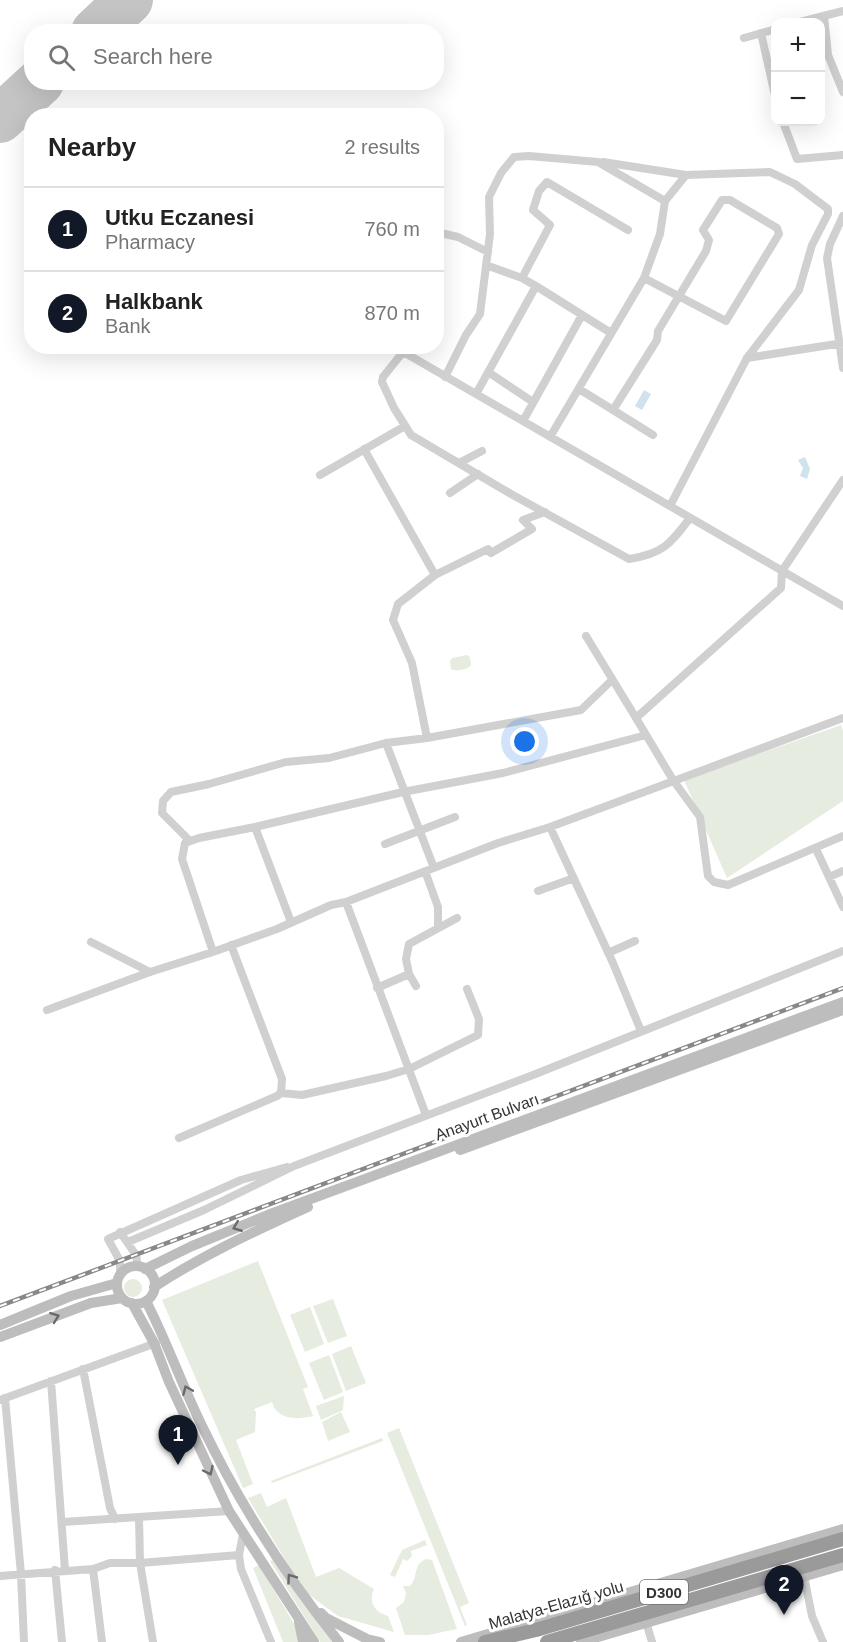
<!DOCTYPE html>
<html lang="en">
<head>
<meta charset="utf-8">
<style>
  :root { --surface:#fff; --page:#f2f2f2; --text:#222; --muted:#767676; --line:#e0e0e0; --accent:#111827 }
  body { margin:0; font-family:Arial,sans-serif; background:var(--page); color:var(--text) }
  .controls { position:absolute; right:18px; top:18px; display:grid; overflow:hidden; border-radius:12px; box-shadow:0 6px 24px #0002 }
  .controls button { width:54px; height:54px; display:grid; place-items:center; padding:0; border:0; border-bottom:2px solid var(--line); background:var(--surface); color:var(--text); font:30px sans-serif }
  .you { position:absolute; left:525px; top:742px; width:21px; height:21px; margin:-15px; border:4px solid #fff; border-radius:50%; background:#1a73e8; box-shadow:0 0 0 9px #1a73e833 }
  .badge { display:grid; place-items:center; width:39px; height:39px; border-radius:50%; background:var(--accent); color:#fff; font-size:20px; font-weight:700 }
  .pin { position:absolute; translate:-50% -50px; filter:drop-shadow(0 2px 3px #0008) }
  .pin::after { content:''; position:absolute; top:32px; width:21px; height:18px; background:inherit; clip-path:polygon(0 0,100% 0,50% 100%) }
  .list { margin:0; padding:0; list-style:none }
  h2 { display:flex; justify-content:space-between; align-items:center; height:78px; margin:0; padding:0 24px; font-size:26px }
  h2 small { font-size:20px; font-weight:400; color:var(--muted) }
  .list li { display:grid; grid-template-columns:39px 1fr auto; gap:18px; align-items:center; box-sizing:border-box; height:84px; padding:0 24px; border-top:2px solid var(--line) }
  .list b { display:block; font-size:22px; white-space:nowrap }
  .list p { margin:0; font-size:20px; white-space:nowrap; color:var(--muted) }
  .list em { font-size:20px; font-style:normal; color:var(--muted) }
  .icon { flex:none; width:33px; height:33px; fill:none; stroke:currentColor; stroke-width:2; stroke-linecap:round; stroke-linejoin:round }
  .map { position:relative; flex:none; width:843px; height:1642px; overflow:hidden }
  .search { position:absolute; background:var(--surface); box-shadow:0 6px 24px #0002; left:24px; top:24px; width:420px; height:66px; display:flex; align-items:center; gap:15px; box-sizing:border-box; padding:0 21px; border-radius:24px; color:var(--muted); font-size:22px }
  .panel { position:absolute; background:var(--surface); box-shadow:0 6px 24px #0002; left:24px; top:108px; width:420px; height:246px; border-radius:24px }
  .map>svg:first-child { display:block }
  .green { fill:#e6ecdf }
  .water { fill:#cfe2ee }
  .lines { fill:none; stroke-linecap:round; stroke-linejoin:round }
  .runway { stroke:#c4c4c4; stroke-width:48 }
  .street { stroke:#d0d0d0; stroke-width:8 }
  .secondary { stroke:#bdbdbd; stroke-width:10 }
  .highway { stroke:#9a9a9a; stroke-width:14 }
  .rail-casing { stroke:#888; stroke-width:4.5 }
  .rail { stroke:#fff; stroke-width:2; stroke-dasharray:7; stroke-linecap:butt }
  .oneway { stroke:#6a6a6a }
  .labels { text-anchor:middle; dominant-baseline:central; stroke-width:6; stroke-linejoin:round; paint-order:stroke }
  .shield { fill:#fff; stroke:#707070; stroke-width:1.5 }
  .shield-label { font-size:15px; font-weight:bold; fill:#333 }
  .street-label { font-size:16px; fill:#333; stroke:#fff }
</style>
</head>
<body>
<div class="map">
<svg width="843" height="1642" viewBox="0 0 843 1642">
  <rect width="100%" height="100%" fill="#fff"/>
  <path class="green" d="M 467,655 L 470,657 L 471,665 C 467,670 456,672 451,669 L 450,661 L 452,658 Z
    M 841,725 L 843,731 L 843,801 L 727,878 L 684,780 Z
    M 258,1261 L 308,1387 L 303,1389 L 313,1416 C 297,1420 277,1420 272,1402 L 254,1409 L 256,1412 L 255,1432 L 236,1440 L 253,1484 L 243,1488 L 162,1300 Z
    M124 1288a9 9 0 1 1 18 0a9 9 0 1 1-18 0Z
    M 333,1299 L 347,1336 L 328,1343 L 313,1306 Z
    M 310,1307 L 324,1344 L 305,1352 L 290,1315 Z
    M 351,1346 L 366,1383 L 346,1391 L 332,1354 Z
    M 329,1355 L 343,1392 L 324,1400 L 309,1363 Z
    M 344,1396 L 343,1410 L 321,1420 L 316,1406 Z
    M 341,1412 L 350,1432 L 328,1441 L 322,1422 Z
    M 399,1428 L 469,1603 L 460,1607 L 467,1625 L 465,1626 L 387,1433 Z
    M 382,1438 L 383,1441 L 272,1483 L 271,1481 Z
    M 261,1493 L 267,1507 L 286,1498 L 316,1577 L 339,1568 L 374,1589 C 368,1603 375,1612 388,1616 L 394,1632 L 338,1616 L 304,1591 L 248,1498 Z
    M 425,1540 L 427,1545 L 411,1551 L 412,1556 L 407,1561 L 403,1559 L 395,1577 L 390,1575 L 402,1550 Z
    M 426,1559 L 432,1560 L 457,1629 L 428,1635 L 405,1635 L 396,1608 L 404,1602 L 406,1593 L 403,1586 L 410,1586 C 419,1577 412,1565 426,1559 Z
    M 273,1560 L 336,1642 L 320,1642 L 270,1561 Z
    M 259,1565 L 296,1627 L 302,1642 L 283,1642 L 253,1568 Z"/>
  <path class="water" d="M 644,390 L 651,394 L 642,410 L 635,406 Z
    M 805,457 L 810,469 L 807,479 L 800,476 L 803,468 L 798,460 Z"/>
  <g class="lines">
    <path class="runway" d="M 95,32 L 129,0
      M 0,119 L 40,82"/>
    <path class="street" d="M 824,16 L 828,55 L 843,92
      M 800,22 L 843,11
      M 761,33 L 776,100
      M 744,38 L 776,29
      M 783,122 L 797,159 L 843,155
      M 603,162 L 686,175
      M 843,216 L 830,244 L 827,258 L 843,368
      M 436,232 L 458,237 L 488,252
      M 486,265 L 522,278 L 536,286
      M 522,278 L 550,225 L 533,210 L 539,191 L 547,182 L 628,230
      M 393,346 L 843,606
      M 403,352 L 383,377 L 382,382 L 394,408 L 411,435 L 511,494 L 629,559 C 663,554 670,544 690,518
      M 747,358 L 843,343
      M 488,372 L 533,402
      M 445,377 L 466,335 L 480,314 L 490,234 L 489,197 L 501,173 L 514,157 L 529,156 L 598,162 L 665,201
      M 579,389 L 613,410 L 657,340 L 658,331 L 706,251 L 709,240 L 703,230 L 722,200 L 730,200 L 777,228 L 779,234 L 726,321 L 644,278
      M 476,394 L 536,286 L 611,333
      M 613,410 L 653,435
      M 523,421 L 582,315
      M 550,437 L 644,278 L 660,234 L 665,201 L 686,175 L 770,172 L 795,184 L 828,209 L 828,214 L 812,245 L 799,290 L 747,358 L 670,506
      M 364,449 L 435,575
      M 459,463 L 482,451
      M 320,475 L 405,426
      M 843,480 L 782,571 L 781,588 L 636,718 L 673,780 L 700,817 L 708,876 L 714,882 L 728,885 L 843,836
      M 450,493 L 478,474
      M 586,636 L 636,718
      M 427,738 L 412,663 L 393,620 L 398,604 L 435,575 L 488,549 L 491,553 L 532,529 L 523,520 L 545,512
      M 386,743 L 434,868
      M 255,827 L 291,922
      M 550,827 L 613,963 L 641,1031
      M 190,841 L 162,813 L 163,801 L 171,792 L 209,784 L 286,762 L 329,758 L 386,743 L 427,738 L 581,710 L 612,680
      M 385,844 L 455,817
      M 816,849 L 829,877 L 843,871
      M 425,871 L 438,907 L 438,928
      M 829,877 L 843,907
      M 538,891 L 574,878
      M 346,902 L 426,1115
      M 91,942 L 150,972
      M 213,952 L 182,859 L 185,843 L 199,838 L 255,827 L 403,792 L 503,773 L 646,735
      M 608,953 L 635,941
      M 409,974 L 416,986
      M 377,988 L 409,974 L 406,959 L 409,944 L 457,918
      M 47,1010 L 150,972 L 213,952 L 277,929 L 331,905 L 346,902 L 498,843 L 550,827 L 843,718
      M 281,1093 L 302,1095 L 386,1076 L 409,1069 L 478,1035 L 479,1019 L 467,989
      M 179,1138 L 277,1096 L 281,1093 L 282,1079 L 231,945
      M 120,1232 L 136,1255 L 138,1267
      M 128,1242 L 204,1210 L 294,1166 L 533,1075 L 843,951
      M 120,1275 L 120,1261 L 108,1239 L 241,1180 L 287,1167
      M 83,1369 L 110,1508 L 115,1519
      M 51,1381 L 65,1570
      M 5,1398 L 21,1574 L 24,1642
      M 0,1400 L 156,1343
      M 139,1517 L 140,1563 L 153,1642
      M 63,1522 L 229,1511
      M 243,1534 L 239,1555 L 241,1569 L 271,1642
      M 93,1569 L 102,1642
      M 55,1570 L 62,1642
      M 0,1576 L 93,1569 L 110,1563 L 140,1563 L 239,1555
      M 804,1576 L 812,1616 L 823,1642
      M 646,1622 L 652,1642"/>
    <path class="secondary" d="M 460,1150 L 843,1010
      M117 1285a19 19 0 1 1 38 0a19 19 0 1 1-38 0Z
      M 145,1269 L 192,1246 L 273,1213 L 843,1002
      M 154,1287 C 203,1255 255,1231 308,1207
      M 146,1301 C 167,1342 182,1385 202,1426 C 239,1503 286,1576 339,1642
      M 132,1303 L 154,1343 L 169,1382 L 229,1511 L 314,1642
      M 0,1325 L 71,1296 L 117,1283
      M 0,1337 L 91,1303 L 122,1298
      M 321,1613 L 326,1618 L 367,1639 L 380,1642
      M 299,1622 L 303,1642
      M 461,1642 L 843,1529
      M 581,1642 L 843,1565"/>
    <path class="highway" d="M 485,1642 L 536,1630 L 843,1539
      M 547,1642 L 843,1555"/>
    <g class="rail-casing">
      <path id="rail" d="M 0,1306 L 843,988"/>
    </g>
    <use href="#rail" class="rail"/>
  </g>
  <defs><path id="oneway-chevron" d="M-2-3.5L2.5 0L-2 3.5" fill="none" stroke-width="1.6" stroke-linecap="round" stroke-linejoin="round" transform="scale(1.5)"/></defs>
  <g class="oneway">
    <use href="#oneway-chevron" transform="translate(237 1227) rotate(158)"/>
    <use href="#oneway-chevron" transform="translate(55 1317) rotate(-20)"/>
    <use href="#oneway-chevron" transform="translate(187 1390) rotate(-113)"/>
    <use href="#oneway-chevron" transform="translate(209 1471) rotate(65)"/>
    <use href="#oneway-chevron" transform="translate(291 1578) rotate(-125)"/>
  </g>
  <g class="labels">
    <rect class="shield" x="640" y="1580" width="48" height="24" rx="4.5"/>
    <g class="shield-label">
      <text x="664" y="1592">D300</text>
    </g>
    <g class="street-label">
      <text transform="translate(487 1117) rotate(-20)">Anayurt Bulvarı</text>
      <text transform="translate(556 1605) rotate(-16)">Malatya-Elazığ yolu</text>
    </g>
  </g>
</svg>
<div class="controls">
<button>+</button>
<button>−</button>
</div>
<div class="you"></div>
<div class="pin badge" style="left:178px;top:1465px">1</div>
<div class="pin badge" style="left:784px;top:1615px">2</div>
<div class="search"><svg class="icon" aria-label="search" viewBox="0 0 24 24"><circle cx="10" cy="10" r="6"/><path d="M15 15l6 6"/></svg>Search here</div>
<section class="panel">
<h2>Nearby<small>2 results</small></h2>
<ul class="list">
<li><span class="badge">1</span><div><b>Utku Eczanesi</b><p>Pharmacy</p></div><em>760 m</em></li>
<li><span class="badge">2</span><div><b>Halkbank</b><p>Bank</p></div><em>870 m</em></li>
</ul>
</section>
</div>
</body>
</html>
